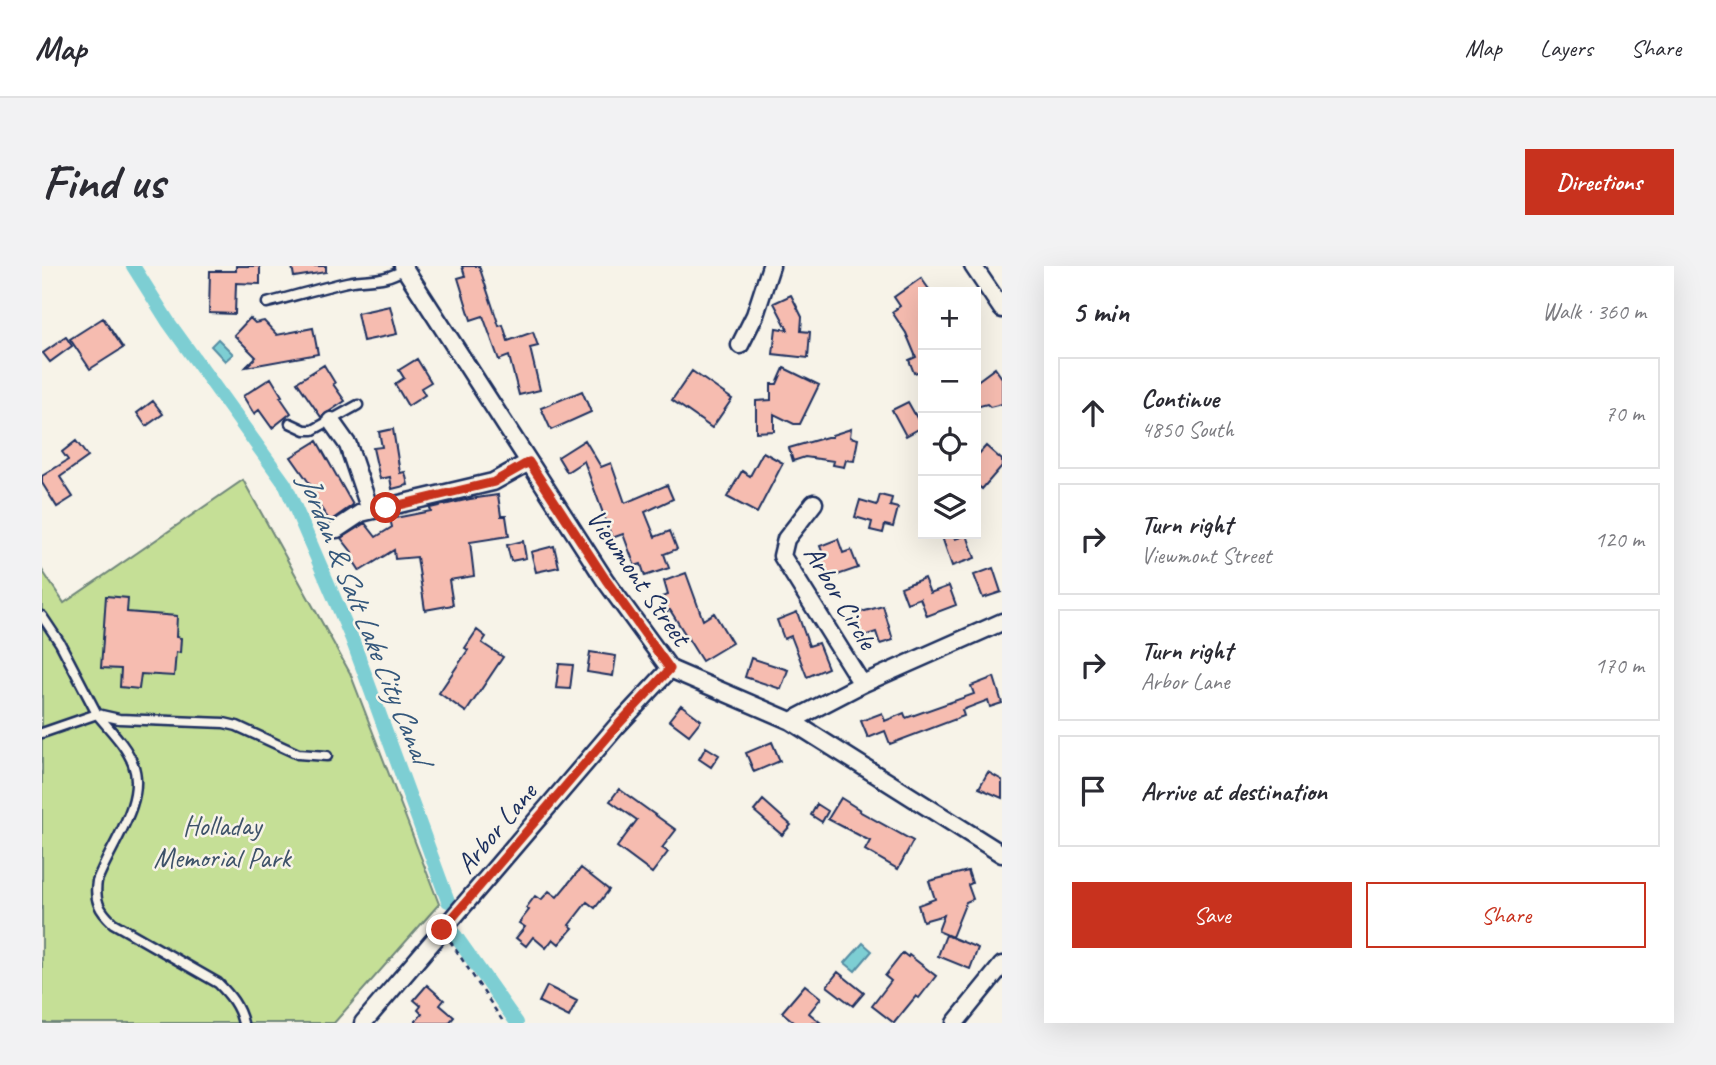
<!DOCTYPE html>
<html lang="en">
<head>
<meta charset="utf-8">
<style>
  :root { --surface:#fff; --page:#f2f2f3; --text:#2b2b33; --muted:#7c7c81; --line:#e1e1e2; --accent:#c8321e }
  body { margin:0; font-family:Caveat,sans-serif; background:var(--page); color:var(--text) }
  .controls { position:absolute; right:21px; top:21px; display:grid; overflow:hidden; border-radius:0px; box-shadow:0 7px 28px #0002 }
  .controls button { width:63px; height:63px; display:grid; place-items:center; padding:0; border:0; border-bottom:2px solid var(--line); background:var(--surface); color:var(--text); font:35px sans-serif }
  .stop { position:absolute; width:21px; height:21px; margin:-16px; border:5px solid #c8321e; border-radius:50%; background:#fff }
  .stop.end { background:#c8321e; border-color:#fff; box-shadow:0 2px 7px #0008 }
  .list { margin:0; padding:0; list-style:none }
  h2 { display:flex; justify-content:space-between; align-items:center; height:91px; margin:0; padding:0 28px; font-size:30px }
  h2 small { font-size:23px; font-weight:400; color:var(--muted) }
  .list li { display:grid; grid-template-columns:46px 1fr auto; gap:21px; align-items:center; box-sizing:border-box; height:112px; margin:0 14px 14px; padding:0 14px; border:2px solid var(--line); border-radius:0px }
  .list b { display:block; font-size:26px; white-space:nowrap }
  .list p { margin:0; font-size:23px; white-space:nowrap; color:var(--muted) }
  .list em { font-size:23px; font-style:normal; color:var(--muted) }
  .actions { display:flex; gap:14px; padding:21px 28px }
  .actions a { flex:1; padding:16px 0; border:2px solid var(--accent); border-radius:0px; text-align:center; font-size:24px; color:var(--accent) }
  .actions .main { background:var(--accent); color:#fff }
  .icon { flex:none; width:38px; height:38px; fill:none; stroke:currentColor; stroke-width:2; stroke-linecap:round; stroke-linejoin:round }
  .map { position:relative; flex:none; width:960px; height:757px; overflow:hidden; border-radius:0px }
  header { display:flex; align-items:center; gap:42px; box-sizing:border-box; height:98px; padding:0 35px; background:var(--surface); border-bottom:2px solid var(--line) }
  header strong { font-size:33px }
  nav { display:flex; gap:38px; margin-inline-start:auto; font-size:24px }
  .intro { display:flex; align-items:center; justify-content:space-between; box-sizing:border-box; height:168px; padding:0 42px }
  h1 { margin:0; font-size:49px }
  .button { padding:18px 32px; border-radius:0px; background:var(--accent); color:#fff; font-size:24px; font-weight:700 }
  main { display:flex; gap:42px; padding:0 42px }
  aside { flex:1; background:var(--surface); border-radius:0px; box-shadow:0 7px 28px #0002 }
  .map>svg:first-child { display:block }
  .green { fill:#c5df96; stroke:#70877a; stroke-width:2 }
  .water { fill:#7dced3; stroke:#568ea4; stroke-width:2 }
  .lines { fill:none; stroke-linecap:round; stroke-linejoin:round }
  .canal { stroke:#7dced3; stroke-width:14 }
  .building { fill:#f6bcb0; stroke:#1b2f5e; stroke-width:2 }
  .lane-casing { stroke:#1b2f5e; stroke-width:13 }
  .street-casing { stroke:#1b2f5e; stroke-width:21 }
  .path { stroke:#1b2f5e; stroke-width:2.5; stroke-dasharray:5 5; stroke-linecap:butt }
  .lane { stroke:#f7f3e8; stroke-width:8 }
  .street { stroke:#f7f3e8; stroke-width:16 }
  .route { stroke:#c8321e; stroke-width:9 }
  .labels { text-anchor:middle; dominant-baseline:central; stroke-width:5; stroke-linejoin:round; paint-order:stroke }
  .street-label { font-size:28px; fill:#1b2f5e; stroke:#f7f3e8 }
  .park-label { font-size:28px; fill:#3d5269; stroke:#f7f3e8 }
  .water-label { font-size:30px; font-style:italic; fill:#34577b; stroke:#f7f3e8 }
</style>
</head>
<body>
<header>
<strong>Map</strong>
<nav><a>Map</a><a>Layers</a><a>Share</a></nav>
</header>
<div class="intro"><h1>Find us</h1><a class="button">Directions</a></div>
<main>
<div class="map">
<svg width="960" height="757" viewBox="0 0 960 757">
  <rect width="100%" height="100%" fill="#f7f3e8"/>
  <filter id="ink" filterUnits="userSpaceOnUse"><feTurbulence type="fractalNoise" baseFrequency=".0143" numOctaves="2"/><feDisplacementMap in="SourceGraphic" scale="14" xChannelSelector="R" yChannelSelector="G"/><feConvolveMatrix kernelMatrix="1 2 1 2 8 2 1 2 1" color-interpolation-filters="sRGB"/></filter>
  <g filter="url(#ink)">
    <path class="green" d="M 201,214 L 308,407 L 397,638 L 292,757 L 0,757 L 0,304 L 22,337 Z"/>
    <path class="water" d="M 176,73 L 191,88 L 183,95 L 169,80 Z
      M 821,677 L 830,685 L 813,705 L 803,697 Z"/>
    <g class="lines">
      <path class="canal" d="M 91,0 L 127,57 L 243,218 L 310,373 L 406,635
        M 413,669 L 475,757"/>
    </g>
    <path class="building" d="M 194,0 L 218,0 L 218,18 L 194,17 L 193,48 L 167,47 L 168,5 L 194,5 Z
      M 250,0 L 284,0 L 284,6 L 252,11 Z
      M 420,0 L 437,0 L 457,60 L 461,59 L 466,75 L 491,66 L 496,80 L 488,82 L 498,124 L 477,129 L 467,90 L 457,94 L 441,50 L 429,54 L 416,12 L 423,10 Z
      M 879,12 L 889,26 L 881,26 L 880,108 L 879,105 L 872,107 L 867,94 L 874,91 L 864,67 L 850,46 L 858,40 L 852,31 Z
      M 749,29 L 760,51 L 759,65 L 768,66 L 766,92 L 731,88 L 734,62 L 746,64 L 732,37 Z
      M 348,40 L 355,68 L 321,75 L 315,47 Z
      M 61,52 L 81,82 L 48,103 L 28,73 Z
      M 208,52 L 213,57 L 222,55 L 235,69 L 271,62 L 276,88 L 204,101 L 214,91 L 192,69 Z
      M 24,71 L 30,80 L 8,96 L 1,87 Z
      M 375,93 L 389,116 L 379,122 L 383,129 L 366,140 L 353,118 L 362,112 L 357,104 Z
      M 282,99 L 293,117 L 291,118 L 303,135 L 279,151 L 255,116 Z
      M 742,102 L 777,119 L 758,158 L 752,158 L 732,148 L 732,165 L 714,166 L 714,135 L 729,134 L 729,118 L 735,118 Z
      M 953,102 L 960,112 L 960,138 L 948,141 L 945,138 L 934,141 L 934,116 Z
      M 650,105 L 690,133 L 670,162 L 630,134 Z
      M 229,112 L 240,130 L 238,131 L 249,147 L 230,162 L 217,144 L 212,148 L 201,130 Z
      M 540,125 L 549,146 L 509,164 L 499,142 Z
      M 111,135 L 121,148 L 104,160 L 95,147 Z
      M 866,136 L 880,161 L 864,170 L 850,144 Z
      M 351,163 L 358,207 L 363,206 L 366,219 L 350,223 L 348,211 L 338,213 L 331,182 L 340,181 L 337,166 Z
      M 809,163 L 808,171 L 816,173 L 812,195 L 804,194 L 802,201 L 791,199 L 792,195 L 763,191 L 751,195 L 747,182 L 785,171 L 790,171 L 790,169 Z
      M 543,174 L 559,201 L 569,197 L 583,237 L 625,219 L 631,233 L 603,246 L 613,271 L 628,265 L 635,283 L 622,288 L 627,302 L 603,310 L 599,298 L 593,300 L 581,268 L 570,272 L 542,195 L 525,206 L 516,191 Z
      M 34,175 L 46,191 L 18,211 L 31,231 L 15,241 L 0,217 L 0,210 L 26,194 L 20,186 Z
      M 275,175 L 311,239 L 288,255 L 266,224 L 270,221 L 249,191 Z
      M 944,180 L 960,194 L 960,200 L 940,223 L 934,218 L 934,191 Z
      M 721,186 L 741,197 L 715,247 L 685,231 L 700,205 L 708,210 Z
      M 456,229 L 459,250 L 464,250 L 467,270 L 428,276 L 432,310 L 407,314 L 411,339 L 383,344 L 375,291 L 353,293 L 352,284 L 318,305 L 307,288 L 310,286 L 299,272 L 323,257 L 334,271 L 350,261 L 348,253 L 389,245 L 388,242 L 428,233 Z
      M 838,229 L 850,232 L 848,240 L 856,242 L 851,261 L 843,259 L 841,267 L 828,264 L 830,256 L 813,251 L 818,234 L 835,239 Z
      M 899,268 L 911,268 L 913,273 L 925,269 L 933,292 L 910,300 Z
      M 796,273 L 801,287 L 809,284 L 816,302 L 784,313 L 778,295 L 783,293 L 778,280 Z
      M 481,275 L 484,292 L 469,295 L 465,279 Z
      M 512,280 L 517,301 L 494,306 L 489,286 Z
      M 951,302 L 959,326 L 941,332 L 932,309 Z
      M 644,307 L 661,354 L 672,347 L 690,377 L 660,395 L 628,344 L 625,345 L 620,331 L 626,329 L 622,315 Z
      M 882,312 L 888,327 L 907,320 L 914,339 L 885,350 L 878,332 L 865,337 L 859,321 Z
      M 64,330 L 86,332 L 85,346 L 135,350 L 134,371 L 139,372 L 138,387 L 134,386 L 132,410 L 99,408 L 97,423 L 78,421 L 79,403 L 59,402 Z
      M 841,340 L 851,374 L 838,378 L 834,366 L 819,371 L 812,348 Z
      M 755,346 L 767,380 L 776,377 L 786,402 L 765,411 L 749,370 L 742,373 L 735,354 Z
      M 435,364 L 444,371 L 440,377 L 461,391 L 424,446 L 397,427 L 426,384 L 423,382 Z
      M 548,386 L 574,390 L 571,410 L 545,406 Z
      M 709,392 L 746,404 L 739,423 L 703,411 Z
      M 517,398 L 531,399 L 528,423 L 514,422 Z
      M 952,411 L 960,437 L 948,441 L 946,434 L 920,444 L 922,450 L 848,478 L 843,465 L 826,472 L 819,455 L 840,447 L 843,455 L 862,447 L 864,452 L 932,428 L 929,420 Z
      M 639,439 L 659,454 L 647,469 L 627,454 Z
      M 730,476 L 738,495 L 712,506 L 704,487 Z
      M 664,481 L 677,489 L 669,501 L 657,493 Z
      M 946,506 L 960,514 L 960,532 L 937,522 Z
      M 577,523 L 634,564 L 620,582 L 626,586 L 610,607 L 575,581 L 595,554 L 568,535 Z
      M 799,532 L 818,544 L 817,545 L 871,575 L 856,603 L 823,584 L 828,575 L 786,553 Z
      M 721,534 L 749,559 L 740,569 L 712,545 Z
      M 775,538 L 786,545 L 780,556 L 769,549 Z
      M 539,602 L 567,624 L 553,642 L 545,636 L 527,659 L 531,662 L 517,678 L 511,673 L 504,682 L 491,671 L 484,680 L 474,672 L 483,661 L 477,657 L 487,644 L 484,642 L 493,630 L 499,634 L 507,625 L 515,631 Z
      M 926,605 L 930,617 L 926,619 L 931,633 L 924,636 L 910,671 L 896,665 L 902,649 L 881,655 L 876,639 L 893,633 L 887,615 Z
      M 904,669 L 936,682 L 928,703 L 896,690 Z
      M 861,687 L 866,691 L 867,689 L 894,710 L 877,732 L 874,730 L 852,757 L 830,740 L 849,715 L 843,710 Z
      M 796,706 L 822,727 L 811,740 L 785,720 Z
      M 385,719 L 402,734 L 398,739 L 412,751 L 407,757 L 372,757 L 380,748 L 376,744 L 379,740 L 372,734 Z
      M 763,719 L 779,732 L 767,747 L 779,757 L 753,757 L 740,746 Z
      M 505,720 L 535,735 L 527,751 L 497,736 Z"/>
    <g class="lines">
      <g class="lane-casing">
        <path id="lane" d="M 225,37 C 252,30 278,22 305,16 C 330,11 338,17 363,3
          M 248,157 L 263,164 L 271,164 L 316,139
          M 0,350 L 18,377 L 55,448 L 77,453 L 182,457 L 195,460 L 256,488 L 285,490
          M 0,467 L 55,448 C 67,463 84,479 91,498 C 105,535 68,580 55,615 C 52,634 57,644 71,657 L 176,717 C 188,729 197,740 201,757"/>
      </g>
      <g class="street-casing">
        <path id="street" d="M 361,0 L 563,314 L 628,403 L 749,455 L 960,588
          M 931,0 L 960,43
          M 698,79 L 713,49 L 729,0
          M 289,155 L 306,179 L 328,244
          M 772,237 L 744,273 L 740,290 L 820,418
          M 295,263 L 319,247 L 451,216 L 487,196
          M 749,455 L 820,418 L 960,356
          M 321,757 L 575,460 L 628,403
          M 913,757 L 960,699"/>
      </g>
      <path class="path" d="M 408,675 L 462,757"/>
      <use href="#lane" class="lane"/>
      <use href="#street" class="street"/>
    </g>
  </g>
  <g class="lines" filter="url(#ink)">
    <path class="route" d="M 344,242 L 452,216 L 487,196 L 564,314 L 628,403 L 575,460 L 400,664"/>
  </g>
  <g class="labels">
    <g class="street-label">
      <text transform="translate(597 311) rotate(55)">Viewmont Street</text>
      <text transform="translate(799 331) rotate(59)">Arbor Circle</text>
      <text transform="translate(454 562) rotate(-50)">Arbor Lane</text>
    </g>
    <g class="park-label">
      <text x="180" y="559">Holladay<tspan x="180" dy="32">Memorial Park</tspan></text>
    </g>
    <g class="water-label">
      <text transform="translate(323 352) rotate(68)">Jordan &amp; Salt Lake City Canal</text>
    </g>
  </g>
</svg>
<div class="controls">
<button>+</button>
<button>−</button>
<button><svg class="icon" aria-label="locate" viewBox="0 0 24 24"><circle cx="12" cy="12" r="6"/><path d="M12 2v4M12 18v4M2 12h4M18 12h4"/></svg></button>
<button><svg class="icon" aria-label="layers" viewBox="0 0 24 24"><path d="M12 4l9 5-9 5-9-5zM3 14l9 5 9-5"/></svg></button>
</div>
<div class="stop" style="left:344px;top:242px"></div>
<div class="stop end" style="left:400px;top:664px"></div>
</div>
<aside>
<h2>5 min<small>Walk · 360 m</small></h2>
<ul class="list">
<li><svg class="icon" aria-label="ahead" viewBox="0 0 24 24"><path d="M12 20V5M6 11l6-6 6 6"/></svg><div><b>Continue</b><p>4850 South</p></div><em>70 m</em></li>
<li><svg class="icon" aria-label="right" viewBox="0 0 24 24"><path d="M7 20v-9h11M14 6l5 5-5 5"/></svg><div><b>Turn right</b><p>Viewmont Street</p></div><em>120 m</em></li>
<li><svg class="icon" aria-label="right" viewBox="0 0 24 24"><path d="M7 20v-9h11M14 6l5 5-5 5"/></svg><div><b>Turn right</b><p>Arbor Lane</p></div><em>170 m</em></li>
<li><svg class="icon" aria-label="arrive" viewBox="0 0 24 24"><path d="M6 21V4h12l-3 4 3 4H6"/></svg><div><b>Arrive at destination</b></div></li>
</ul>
<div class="actions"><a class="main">Save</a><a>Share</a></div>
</aside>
</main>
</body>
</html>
